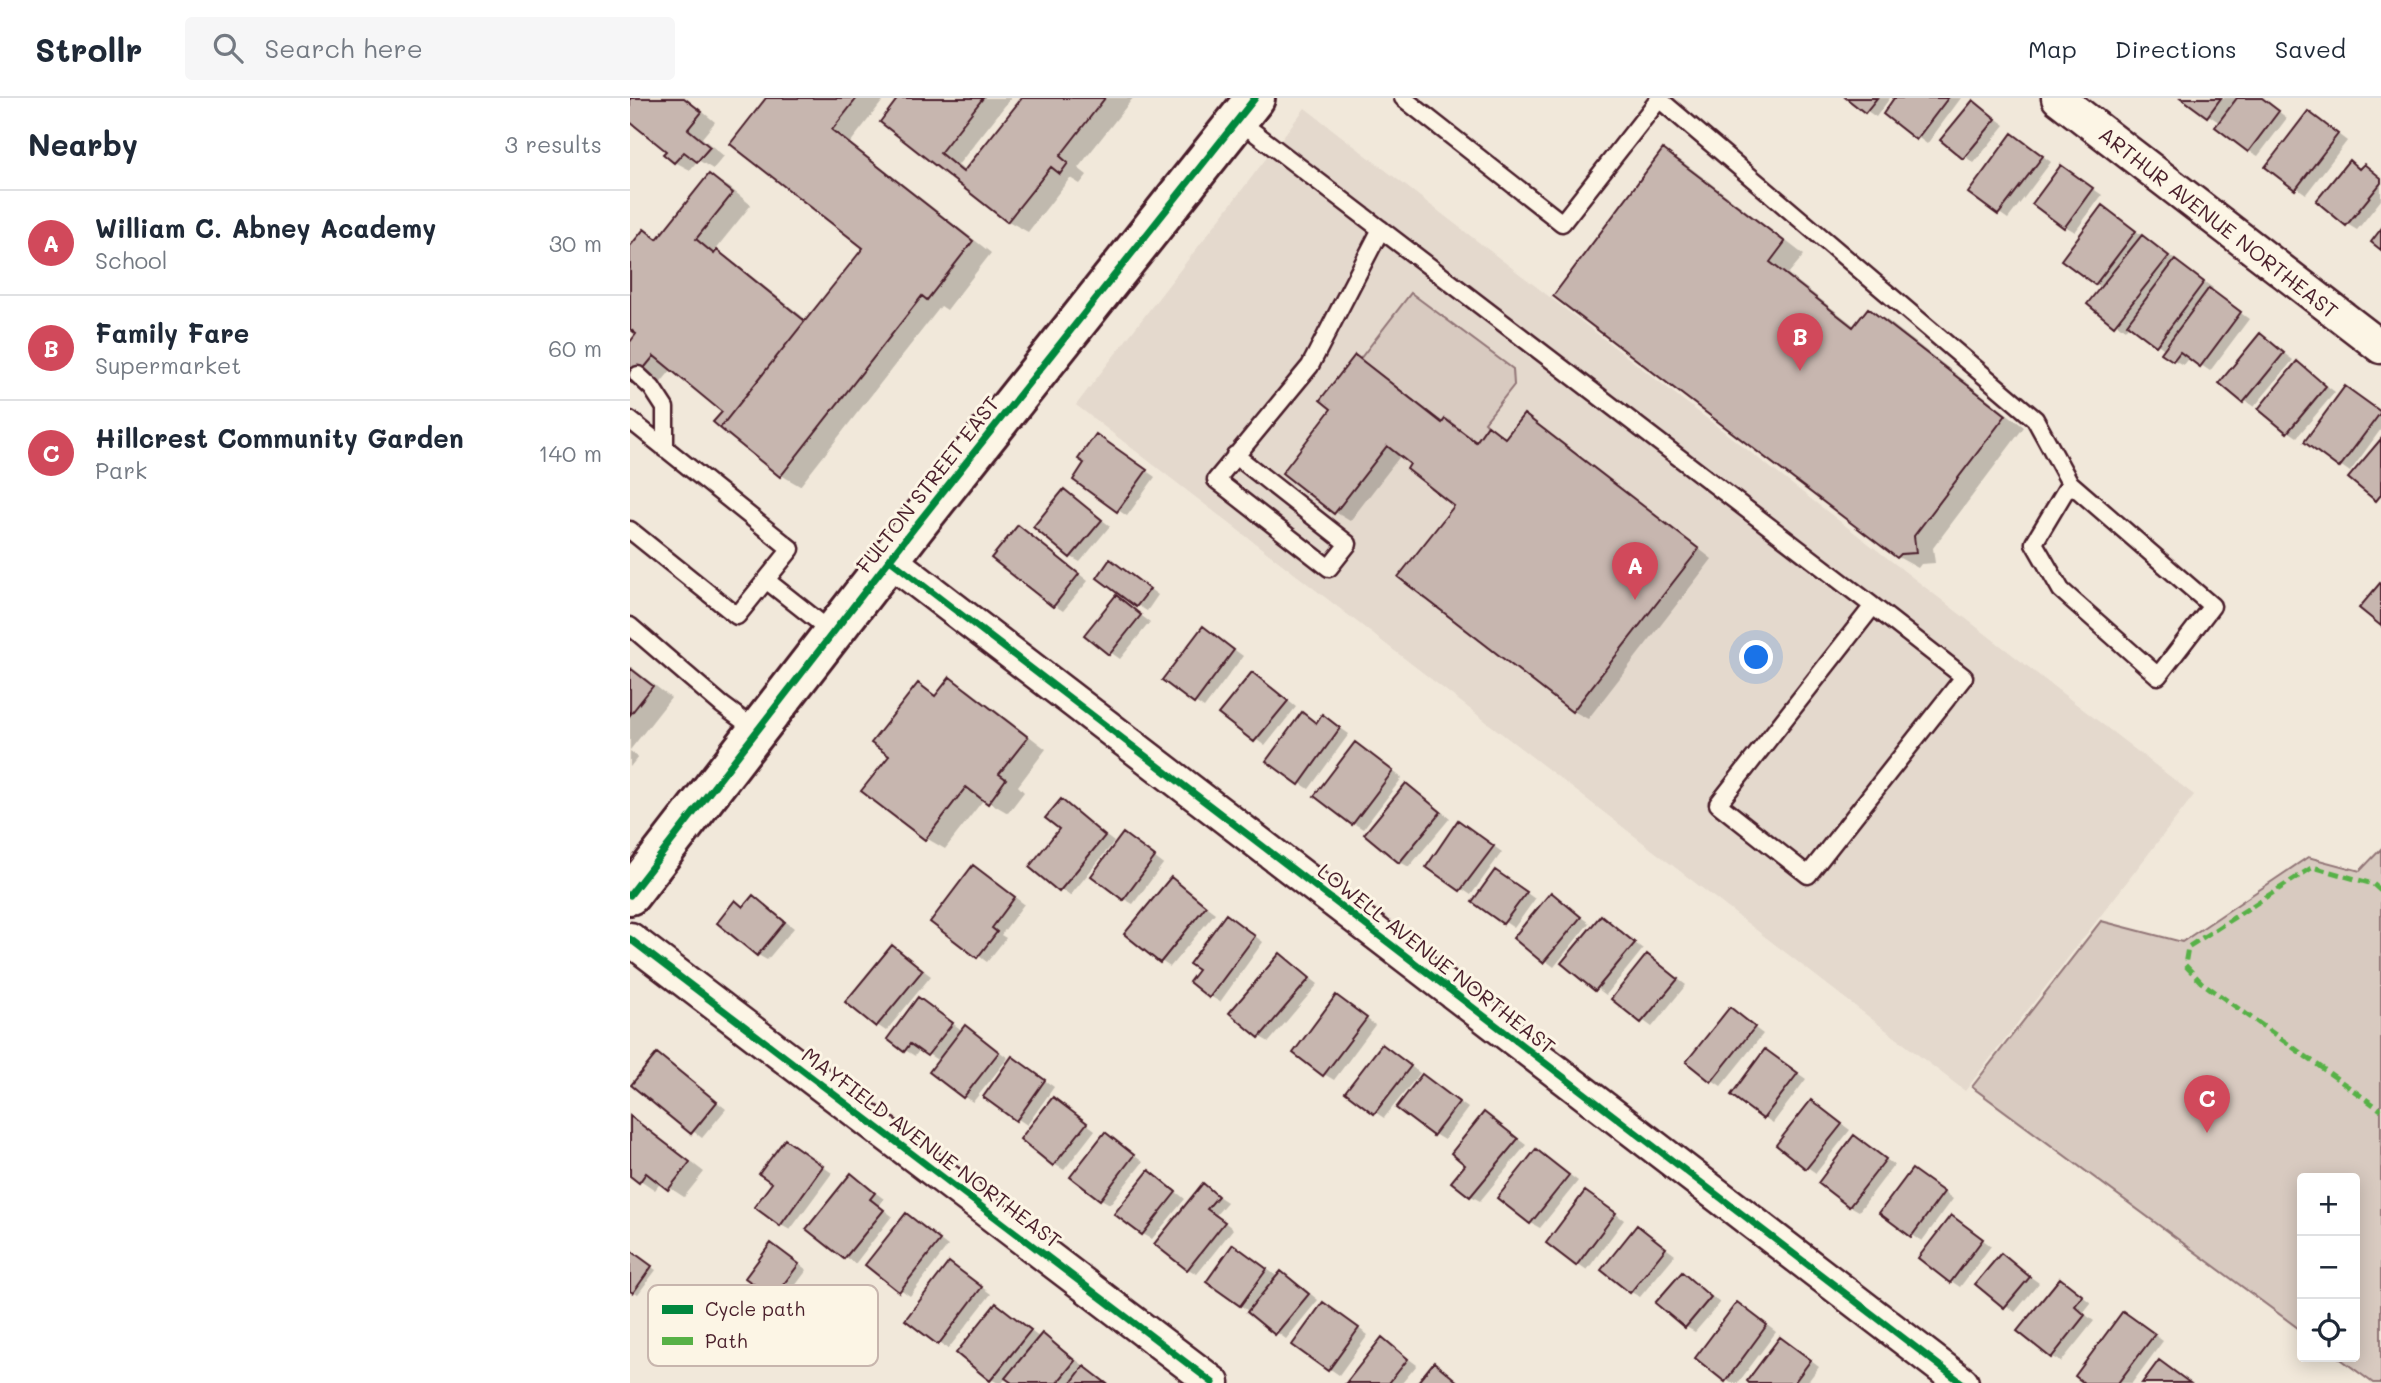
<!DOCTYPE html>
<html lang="en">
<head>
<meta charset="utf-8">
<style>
  :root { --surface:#fff; --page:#f6f6f7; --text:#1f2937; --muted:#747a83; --line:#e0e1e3; --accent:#d1495b }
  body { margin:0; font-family:Mali,sans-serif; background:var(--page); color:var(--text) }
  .controls { position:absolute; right:21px; bottom:21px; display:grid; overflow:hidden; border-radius:7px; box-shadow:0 4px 18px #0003 }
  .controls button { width:63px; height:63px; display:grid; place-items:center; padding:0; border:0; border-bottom:2px solid var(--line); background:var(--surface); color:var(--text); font:35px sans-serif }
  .you { position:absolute; left:1127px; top:560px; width:24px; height:24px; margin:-18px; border:5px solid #fff; border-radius:50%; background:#1a73e8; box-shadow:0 0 0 10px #1a73e833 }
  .badge { display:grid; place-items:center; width:46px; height:46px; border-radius:50%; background:var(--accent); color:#fff; font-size:23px; font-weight:700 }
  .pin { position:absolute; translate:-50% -58px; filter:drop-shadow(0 2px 4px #0008) }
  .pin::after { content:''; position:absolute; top:37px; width:24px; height:21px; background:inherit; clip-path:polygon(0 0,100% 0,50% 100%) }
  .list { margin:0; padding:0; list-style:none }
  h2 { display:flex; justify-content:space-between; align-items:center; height:91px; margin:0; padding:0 28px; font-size:30px }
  h2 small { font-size:23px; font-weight:400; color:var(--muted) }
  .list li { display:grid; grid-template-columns:46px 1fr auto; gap:21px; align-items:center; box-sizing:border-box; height:105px; padding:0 28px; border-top:2px solid var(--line) }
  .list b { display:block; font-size:26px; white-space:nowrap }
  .list p { margin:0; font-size:23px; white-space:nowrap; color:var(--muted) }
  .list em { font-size:23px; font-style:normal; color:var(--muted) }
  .icon { flex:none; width:38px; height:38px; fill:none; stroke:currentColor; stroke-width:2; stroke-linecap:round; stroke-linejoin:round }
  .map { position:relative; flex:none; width:1751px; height:1285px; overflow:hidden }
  header { display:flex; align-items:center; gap:42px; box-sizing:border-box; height:98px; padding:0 35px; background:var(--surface); border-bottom:2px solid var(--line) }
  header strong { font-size:33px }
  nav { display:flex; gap:38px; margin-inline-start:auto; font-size:24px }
  .search { width:490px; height:63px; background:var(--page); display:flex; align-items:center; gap:18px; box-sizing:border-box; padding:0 24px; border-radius:7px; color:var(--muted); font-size:26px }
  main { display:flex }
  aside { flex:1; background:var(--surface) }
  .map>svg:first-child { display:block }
  .built { fill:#e4d9cd }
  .green { fill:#d8cac0; stroke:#917476; stroke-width:2 }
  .shadow { fill:#0003 }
  .building { fill:#c7b6af; stroke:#4a1f2b; stroke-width:2 }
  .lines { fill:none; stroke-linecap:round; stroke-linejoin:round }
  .service-casing { stroke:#4a1f2b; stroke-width:21 }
  .minor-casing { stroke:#4a1f2b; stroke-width:37 }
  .primary-casing { stroke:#4a1f2b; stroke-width:44 }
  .service { stroke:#fcf5e5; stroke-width:16 }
  .minor { stroke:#fcf5e5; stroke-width:32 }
  .primary { stroke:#fcf5e5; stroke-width:38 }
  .quiet { stroke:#57b146; stroke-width:5; stroke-dasharray:10 5; stroke-linecap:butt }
  .cycleway-casing { stroke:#fcf5e5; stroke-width:11 }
  .cycleway { stroke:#00873e; stroke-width:7 }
  .labels { text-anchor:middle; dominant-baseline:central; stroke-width:6; stroke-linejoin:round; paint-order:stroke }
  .street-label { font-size:21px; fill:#4a1f2b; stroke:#fcf5e5 }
  .key { fill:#fcf5e5; stroke:#c7b5ad; stroke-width:2 }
  .key-label { font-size:19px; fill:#4a1f2b }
</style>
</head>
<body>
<header>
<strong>Strollr</strong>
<div class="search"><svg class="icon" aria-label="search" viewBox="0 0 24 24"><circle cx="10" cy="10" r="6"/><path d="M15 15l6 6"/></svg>Search here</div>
<nav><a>Map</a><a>Directions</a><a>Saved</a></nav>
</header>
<main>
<aside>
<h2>Nearby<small>3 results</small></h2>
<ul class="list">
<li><span class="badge">A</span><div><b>William C. Abney Academy</b><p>School</p></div><em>30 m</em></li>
<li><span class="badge">B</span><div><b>Family Fare</b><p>Supermarket</p></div><em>60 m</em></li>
<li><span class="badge">C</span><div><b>Hillcrest Community Garden</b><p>Park</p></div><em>140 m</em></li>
</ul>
</aside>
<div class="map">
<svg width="1751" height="1285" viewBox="0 0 1751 1285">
  <rect width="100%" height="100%" fill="#f1e8da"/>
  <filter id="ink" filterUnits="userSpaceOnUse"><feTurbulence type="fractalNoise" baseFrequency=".0143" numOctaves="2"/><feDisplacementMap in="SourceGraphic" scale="14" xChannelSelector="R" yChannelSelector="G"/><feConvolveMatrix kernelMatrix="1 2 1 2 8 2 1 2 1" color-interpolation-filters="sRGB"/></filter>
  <g filter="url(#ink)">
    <path class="built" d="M 675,10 L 1564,697 L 1335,993 L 446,307 Z"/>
    <path class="green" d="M 781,195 L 883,271 L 884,287 L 855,324 L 858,327 L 846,344 L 816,321 L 812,325 L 730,261 Z
      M 1751,751 L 1751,1285 L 1743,1285 L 1708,1259 L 1725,1259 L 1725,1080 L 1672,1080 L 1672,1233 L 1342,989 L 1471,823 L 1552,844 L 1678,759 L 1730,773 Z"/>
    <path class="shadow" d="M 0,0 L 56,0 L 85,24 L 72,40 L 94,58 L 83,71 L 68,62 L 60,72 L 45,64 L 39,53 L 0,22 Z
      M 139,0 L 255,0 L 220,45 L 361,155 L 317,212 L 311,208 L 170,388 L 151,377 L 86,324 L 95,313 L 42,271 L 23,294 L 0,280 L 0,246 L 9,236 L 0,229 L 0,151 L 15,133 L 29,141 L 79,78 L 99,89 L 121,107 L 84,153 L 106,166 L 178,223 L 236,150 Z
      M 271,0 L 381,0 L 328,67 L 336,74 L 395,0 L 503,0 L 448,70 L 457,77 L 450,86 L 440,80 L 398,134 L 378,123 L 252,24 Z
      M 1218,0 L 1260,0 L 1246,19 Z
      M 1267,0 L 1331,0 L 1297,46 L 1255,15 Z
      M 1554,0 L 1631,0 L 1657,20 L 1628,58 L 1619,53 L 1590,25 Z
      M 1343,4 L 1375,27 L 1344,65 L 1313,42 Z
      M 1688,21 L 1717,43 L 1676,96 L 1638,69 Z
      M 1392,43 L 1421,64 L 1378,121 L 1340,95 Z
      M 1034,53 L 1053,64 L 1174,157 L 1158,176 L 1226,229 L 1239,212 L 1258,223 L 1394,329 L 1303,450 L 1305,465 L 1291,466 L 1288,470 L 1268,459 Z
      M 1720,65 L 1731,72 L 1734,68 L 1751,79 L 1751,102 L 1727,132 L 1717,126 Z
      M 1432,69 L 1472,97 L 1445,134 L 1435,128 Z
      M 1482,115 L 1583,190 L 1580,193 L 1619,221 L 1580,273 L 1559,259 L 1553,267 L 1544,262 L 1536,252 L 1499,226 L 1495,232 L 1460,206 L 1472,190 L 1433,161 Z
      M 1630,237 L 1663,262 L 1624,309 L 1591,285 Z
      M 725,259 L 740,268 L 814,325 L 816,323 L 830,332 L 847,345 L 859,330 L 877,341 L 894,318 L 909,327 L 1082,461 L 958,621 L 943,613 L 771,479 L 827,407 L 783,366 L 771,357 L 720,423 L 705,414 L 704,311 Z
      M 1668,266 L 1705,294 L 1667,339 L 1658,333 Z
      M 1725,296 L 1751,315 L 1751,331 L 1720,374 L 1676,343 Z
      M 476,344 L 525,379 L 497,418 L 488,412 Z
      M 435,393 L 480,428 L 450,464 L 441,459 Z
      M 398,435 L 458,483 L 433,513 L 424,507 Z
      M 490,469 L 528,497 L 517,513 L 507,507 Z
      M 486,499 L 520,524 L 490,561 L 456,537 Z
      M 583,536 L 613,558 L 574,610 L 565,604 Z
      M 0,568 L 41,600 L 0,652 Z
      M 320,581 L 339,592 L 416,651 L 388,688 L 394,694 L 378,715 L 354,701 L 315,751 L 296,740 L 261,658 L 288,587 L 307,598 Z
      M 632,582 L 666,609 L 635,648 L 591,615 Z
      M 702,624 L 719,636 L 679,691 L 670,685 L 687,626 Z
      M 735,652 L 772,680 L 733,731 L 723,725 Z
      M 0,653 L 8,659 L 0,669 Z
      M 777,687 L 820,720 L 779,769 L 770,764 Z
      M 431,704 L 484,744 L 440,798 L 401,768 L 432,731 Z
      M 838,730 L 872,754 L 841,797 L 798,768 Z
      M 503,743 L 533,766 L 503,806 L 494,801 Z
      M 353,775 L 394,806 L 371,837 L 376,840 L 357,864 L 302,824 Z
      M 875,779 L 905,801 L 884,830 L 845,804 Z
      M 541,782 L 585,815 L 540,869 L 531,863 Z
      M 921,797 L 959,825 L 924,869 L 886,840 Z
      M 124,799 L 164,830 L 137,862 L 128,857 L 106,805 L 115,810 Z
      M 971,819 L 1013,851 L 976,897 L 934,865 Z
      M 606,824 L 633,844 L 590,904 L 580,898 L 570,872 Z
      M 262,849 L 301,878 L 256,933 L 247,927 Z
      M 650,857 L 688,886 L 639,944 L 630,939 Z
      M 1017,858 L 1056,887 L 1022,929 L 983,900 Z
      M 716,905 L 745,927 L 704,982 L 694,976 Z
      M 298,907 L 333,933 L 345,935 L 378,960 L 343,1004 L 334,999 L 309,963 L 290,951 L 285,958 L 275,952 Z
      M 1101,912 L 1133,936 L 1091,988 L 1082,982 Z
      M 1136,953 L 1176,981 L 1143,1025 L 1134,1019 Z
      M 762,954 L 790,975 L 754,1020 L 745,1014 Z
      M 27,957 L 96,1011 L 72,1040 L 4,987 Z
      M 392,966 L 424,989 L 397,1027 L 355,999 Z
      M 793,978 L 838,1010 L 814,1042 L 804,1036 Z
      M 424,1001 L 465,1032 L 434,1072 L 424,1066 Z
      M 1182,1004 L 1220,1032 L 1186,1075 L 1177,1069 Z
      M 855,1016 L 896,1047 L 850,1103 L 841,1098 L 838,1067 Z
      M 0,1017 L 74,1074 L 54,1099 L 31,1084 L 25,1092 L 0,1075 Z
      M 475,1036 L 513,1064 L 480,1106 L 471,1101 Z
      M 1234,1045 L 1264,1067 L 1229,1113 L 1220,1108 Z
      M 165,1049 L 202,1075 L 160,1132 L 151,1127 L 144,1085 Z
      M 907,1053 L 948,1083 L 910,1130 L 901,1125 Z
      M 222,1077 L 254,1101 L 249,1108 L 262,1118 L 225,1166 L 179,1131 Z
      M 1292,1078 L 1323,1101 L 1292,1143 L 1282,1137 Z
      M 529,1080 L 555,1101 L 522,1141 L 513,1136 Z
      M 573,1088 L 597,1104 L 586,1117 L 603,1131 L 567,1176 L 558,1171 Z
      M 965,1100 L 994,1122 L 957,1172 L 918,1145 Z
      M 277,1117 L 318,1148 L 280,1198 L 237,1167 Z
      M 1331,1125 L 1361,1148 L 1330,1189 L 1321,1183 Z
      M 1008,1129 L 1045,1157 L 1010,1199 L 1001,1194 Z
      M 151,1153 L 177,1172 L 153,1204 L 144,1199 Z
      M 0,1154 L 26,1172 L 8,1196 L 0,1191 Z
      M 613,1154 L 648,1179 L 651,1175 L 661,1180 L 688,1202 L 656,1241 L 610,1207 Z
      M 1371,1157 L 1409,1185 L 1385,1214 L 1348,1186 Z
      M 329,1172 L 361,1196 L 318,1251 L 277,1222 Z
      M 1053,1176 L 1090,1205 L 1065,1234 L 1056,1229 Z
      M 1440,1188 L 1461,1205 L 1453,1215 L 1464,1223 L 1431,1264 L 1422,1259 Z
      M 367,1207 L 410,1240 L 412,1238 L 422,1243 L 476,1285 L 384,1285 L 377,1279 L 372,1285 L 368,1285 L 361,1281 Z
      M 703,1212 L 738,1237 L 709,1277 L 664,1246 Z
      M 1117,1212 L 1146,1234 L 1108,1285 L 1101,1285 L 1096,1282 Z
      M 1503,1221 L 1533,1243 L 1502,1285 L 1457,1285 Z
      M 752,1241 L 787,1267 L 772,1285 L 719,1285 Z
      M 1160,1247 L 1189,1269 L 1177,1285 L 1122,1285 Z"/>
    <path class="building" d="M 0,0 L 54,0 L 72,14 L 58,31 L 80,49 L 67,64 L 54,54 L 44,65 L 33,56 L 36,53 L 0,24 Z
      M 136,0 L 227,0 L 202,32 L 343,143 L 297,202 L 292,198 L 150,379 L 90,330 L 233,150 L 100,46 Z
      M 268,0 L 353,0 L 310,55 L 333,74 L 392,0 L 475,0 L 430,58 L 438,65 L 430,76 L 421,69 L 377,124 L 250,24 Z
      M 1216,0 L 1247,0 L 1235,15 Z
      M 1264,0 L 1318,0 L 1286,42 L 1253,16 Z
      M 1551,0 L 1591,0 L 1577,19 Z
      M 1607,0 L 1632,0 L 1649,13 L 1618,54 L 1585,29 Z
      M 1343,2 L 1366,21 L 1333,61 L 1310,42 Z
      M 1678,13 L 1708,36 L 1665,92 L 1635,69 Z
      M 1382,35 L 1413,58 L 1368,117 L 1338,95 Z
      M 1033,51 L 1155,144 L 1140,164 L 1223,229 L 1238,210 L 1376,317 L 1284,438 L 1286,455 L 1271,456 L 1267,460 L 923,198 Z
      M 1719,62 L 1729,71 L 1734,66 L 1751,80 L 1751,85 L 1716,128 L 1686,103 Z
      M 1431,67 L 1463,90 L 1434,130 L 1402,106 Z
      M 79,76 L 103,95 L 66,141 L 84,156 L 87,152 L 175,223 L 90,330 L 83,324 L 92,314 L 24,258 L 2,285 L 0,283 L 0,244 L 6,236 L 0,231 L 0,148 L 14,131 L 27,141 Z
      M 1472,107 L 1506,133 L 1465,187 L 1431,162 Z
      M 1751,131 L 1751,152 L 1741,144 Z
      M 1512,137 L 1539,158 L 1484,228 L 1457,206 Z
      M 1545,162 L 1574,184 L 1526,248 L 1497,226 Z
      M 1579,190 L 1611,214 L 1570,269 L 1550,254 L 1543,263 L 1531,255 Z
      M 1630,235 L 1654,255 L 1613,305 L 1589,285 Z
      M 725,257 L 812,325 L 815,321 L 846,344 L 858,327 L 875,340 L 894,316 L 1069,451 L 942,614 L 768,479 L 824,408 L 777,371 L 780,366 L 757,348 L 704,416 L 652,375 L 701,311 L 690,302 Z
      M 1667,263 L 1696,288 L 1657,335 L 1628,311 Z
      M 1715,288 L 1751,314 L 1709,370 L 1674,344 Z
      M 466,336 L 517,372 L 487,414 L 443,382 L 454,365 L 448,361 Z
      M 1751,341 L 1751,397 L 1746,403 L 1718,380 Z
      M 434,391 L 472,422 L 440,460 L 403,429 Z
      M 388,427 L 449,476 L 423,509 L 361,460 Z
      M 480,461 L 520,491 L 506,509 L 467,480 Z
      M 1750,485 L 1751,486 L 1751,528 L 1729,510 Z
      M 486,497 L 511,517 L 479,557 L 454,537 Z
      M 573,528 L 604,552 L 564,606 L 532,582 Z
      M 0,570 L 23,588 L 0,617 Z
      M 622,574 L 658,603 L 624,644 L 588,616 Z
      M 320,579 L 398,639 L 369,676 L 376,681 L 358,706 L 336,689 L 295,742 L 231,693 L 259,658 L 241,645 L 288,585 L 305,598 Z
      M 672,614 L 686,625 L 692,616 L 710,630 L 669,687 L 636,663 Z
      M 725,644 L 763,673 L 722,727 L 684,698 Z
      M 776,685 L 811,714 L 769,765 L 734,736 Z
      M 431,701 L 475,738 L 429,794 L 399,769 L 429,731 L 415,720 Z
      M 828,722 L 864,748 L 830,793 L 796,769 Z
      M 493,735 L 525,759 L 493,802 L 461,778 Z
      M 343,767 L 385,799 L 362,830 L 367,834 L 347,860 L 300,824 Z
      M 865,772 L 897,794 L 873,826 L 842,804 Z
      M 541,779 L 576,808 L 530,865 L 494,836 Z
      M 921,794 L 951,819 L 913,865 L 883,840 Z
      M 123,797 L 155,824 L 127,858 L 87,825 L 105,802 L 113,809 Z
      M 596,816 L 625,838 L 579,900 L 559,884 L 568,872 L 559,866 Z
      M 971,817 L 1005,845 L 965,893 L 931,865 Z
      M 262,847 L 293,872 L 246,929 L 215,904 Z
      M 650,855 L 680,880 L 629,940 L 599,915 Z
      M 1017,856 L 1048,881 L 1011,925 L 981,901 Z
      M 706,897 L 737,920 L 693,978 L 663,955 Z
      M 288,899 L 323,925 L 297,958 L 280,946 L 274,954 L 257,941 Z
      M 1100,909 L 1125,929 L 1081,984 L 1056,964 Z
      M 335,927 L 369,954 L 333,1000 L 299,974 Z
      M 752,946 L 781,968 L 744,1016 L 715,994 Z
      M 1135,951 L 1168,975 L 1133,1021 L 1101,997 Z
      M 27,955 L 87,1004 L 61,1036 L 1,987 Z
      M 382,958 L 415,982 L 386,1023 L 353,999 Z
      M 792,976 L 829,1004 L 803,1038 L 766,1010 Z
      M 423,999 L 457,1025 L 423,1068 L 390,1041 Z
      M 1181,1002 L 1212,1026 L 1176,1071 L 1146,1047 Z
      M 854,1014 L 888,1041 L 840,1099 L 821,1084 L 835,1067 L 821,1055 Z
      M 0,1018 L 60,1064 L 38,1092 L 16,1075 L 9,1085 L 0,1078 Z
      M 475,1034 L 504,1057 L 470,1102 L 440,1079 Z
      M 1224,1037 L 1256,1061 L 1219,1109 L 1188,1085 Z
      M 155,1041 L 193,1068 L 150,1128 L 124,1109 L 142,1085 L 129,1076 Z
      M 906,1051 L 939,1077 L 900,1126 L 867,1100 Z
      M 1282,1071 L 1314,1094 L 1281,1139 L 1249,1115 Z
      M 519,1072 L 546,1094 L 512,1137 L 484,1116 Z
      M 221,1075 L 245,1095 L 240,1101 L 254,1112 L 214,1161 L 176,1131 Z
      M 573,1085 L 588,1098 L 577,1111 L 595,1124 L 557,1172 L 524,1146 Z
      M 955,1093 L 986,1115 L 946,1168 L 916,1145 Z
      M 276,1115 L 310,1142 L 269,1194 L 235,1167 Z
      M 1321,1117 L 1353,1141 L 1320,1185 L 1288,1160 Z
      M 1007,1127 L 1036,1150 L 1000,1195 L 971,1172 Z
      M 141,1145 L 169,1166 L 143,1200 L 115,1180 Z
      M 603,1146 L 637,1171 L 610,1208 L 576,1184 Z
      M 0,1152 L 22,1168 L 3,1195 L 0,1193 Z
      M 1371,1155 L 1400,1179 L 1374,1210 L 1345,1186 Z
      M 319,1164 L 352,1189 L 308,1247 L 275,1222 Z
      M 651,1173 L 679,1196 L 645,1237 L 617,1214 Z
      M 1052,1174 L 1081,1199 L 1055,1230 L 1025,1205 Z
      M 1430,1180 L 1453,1198 L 1445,1208 L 1455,1217 L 1421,1260 L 1387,1233 Z
      M 693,1204 L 729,1230 L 698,1273 L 662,1247 Z
      M 1107,1204 L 1137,1227 L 1095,1284 L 1065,1260 Z
      M 366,1205 L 401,1232 L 360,1283 L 326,1255 Z
      M 1493,1213 L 1525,1236 L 1488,1285 L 1454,1285 L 1445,1278 Z
      M 412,1235 L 445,1263 L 427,1285 L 382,1285 L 375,1280 Z
      M 752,1239 L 778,1261 L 759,1285 L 716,1285 Z
      M 1150,1239 L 1181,1262 L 1164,1285 L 1119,1285 L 1117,1283 Z
      M 1529,1262 L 1560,1285 L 1512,1285 Z
      M 804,1264 L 829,1285 L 787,1285 Z
      M 454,1268 L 476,1285 L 441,1285 Z"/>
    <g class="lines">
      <g class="service-casing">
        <path id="service" d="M 773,0 L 932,125 L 1030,0
          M 1029,1 L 1405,321 L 1440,385 L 1582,508 L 1528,578 L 1431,492 L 1404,445 L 1440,385
          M 608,22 L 1243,508 L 1334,579 L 1178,777 L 1088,706 L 1243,508
          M 8,277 L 22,290 L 35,310 L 35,351
          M 0,322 L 161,451 L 136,482 L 203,535
          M 605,357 L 718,446 L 699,470 L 586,382 L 680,268 L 751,131
          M 0,432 L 107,518 L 136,482
          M 0,528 L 92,607 L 127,633"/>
      </g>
      <g class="minor-casing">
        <path id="minor" d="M 1428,0 L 1751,249
          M 260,462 L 1332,1285
          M 0,841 L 583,1285"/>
      </g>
      <g class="primary-casing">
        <path id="primary" d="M 0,797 L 284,430 L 625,0"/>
      </g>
      <use href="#service" class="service"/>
      <use href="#minor" class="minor"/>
      <use href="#primary" class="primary"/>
      <path class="quiet" d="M 1751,793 L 1743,786 L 1683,769 L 1558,849 L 1555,867 L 1571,884 L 1751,1012"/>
      <g class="cycleway-casing">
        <path id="cycleway" d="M 260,462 L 1332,1285
          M 0,797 L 284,430 L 625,0
          M 0,841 L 583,1285"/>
      </g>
      <use href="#cycleway" class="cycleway"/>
    </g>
  </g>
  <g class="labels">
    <g class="street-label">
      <text transform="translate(1589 124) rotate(38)">ARTHUR AVENUE NORTHEAST</text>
      <text transform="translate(297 386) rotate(-52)">FULTON STREET EAST</text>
      <text transform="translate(807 860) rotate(38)">LOWELL AVENUE NORTHEAST</text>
      <text transform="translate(302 1049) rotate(37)">MAYFIELD AVENUE NORTHEAST</text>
    </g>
  </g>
  <rect x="18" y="1187" width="230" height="81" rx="10" class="key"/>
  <rect x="32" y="1207" width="31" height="9" fill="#00873e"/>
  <rect x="32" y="1239" width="31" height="8" fill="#57b146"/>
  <g class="key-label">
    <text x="75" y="1218">Cycle path</text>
    <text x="75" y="1250">Path</text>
  </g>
</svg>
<div class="controls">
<button>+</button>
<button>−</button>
<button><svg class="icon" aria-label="locate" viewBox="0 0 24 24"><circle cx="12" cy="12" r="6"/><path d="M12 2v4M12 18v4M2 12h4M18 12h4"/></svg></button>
</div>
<div class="you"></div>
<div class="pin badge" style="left:1005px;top:502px">A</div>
<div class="pin badge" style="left:1170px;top:273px">B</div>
<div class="pin badge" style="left:1577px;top:1035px">C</div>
</div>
</main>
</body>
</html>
